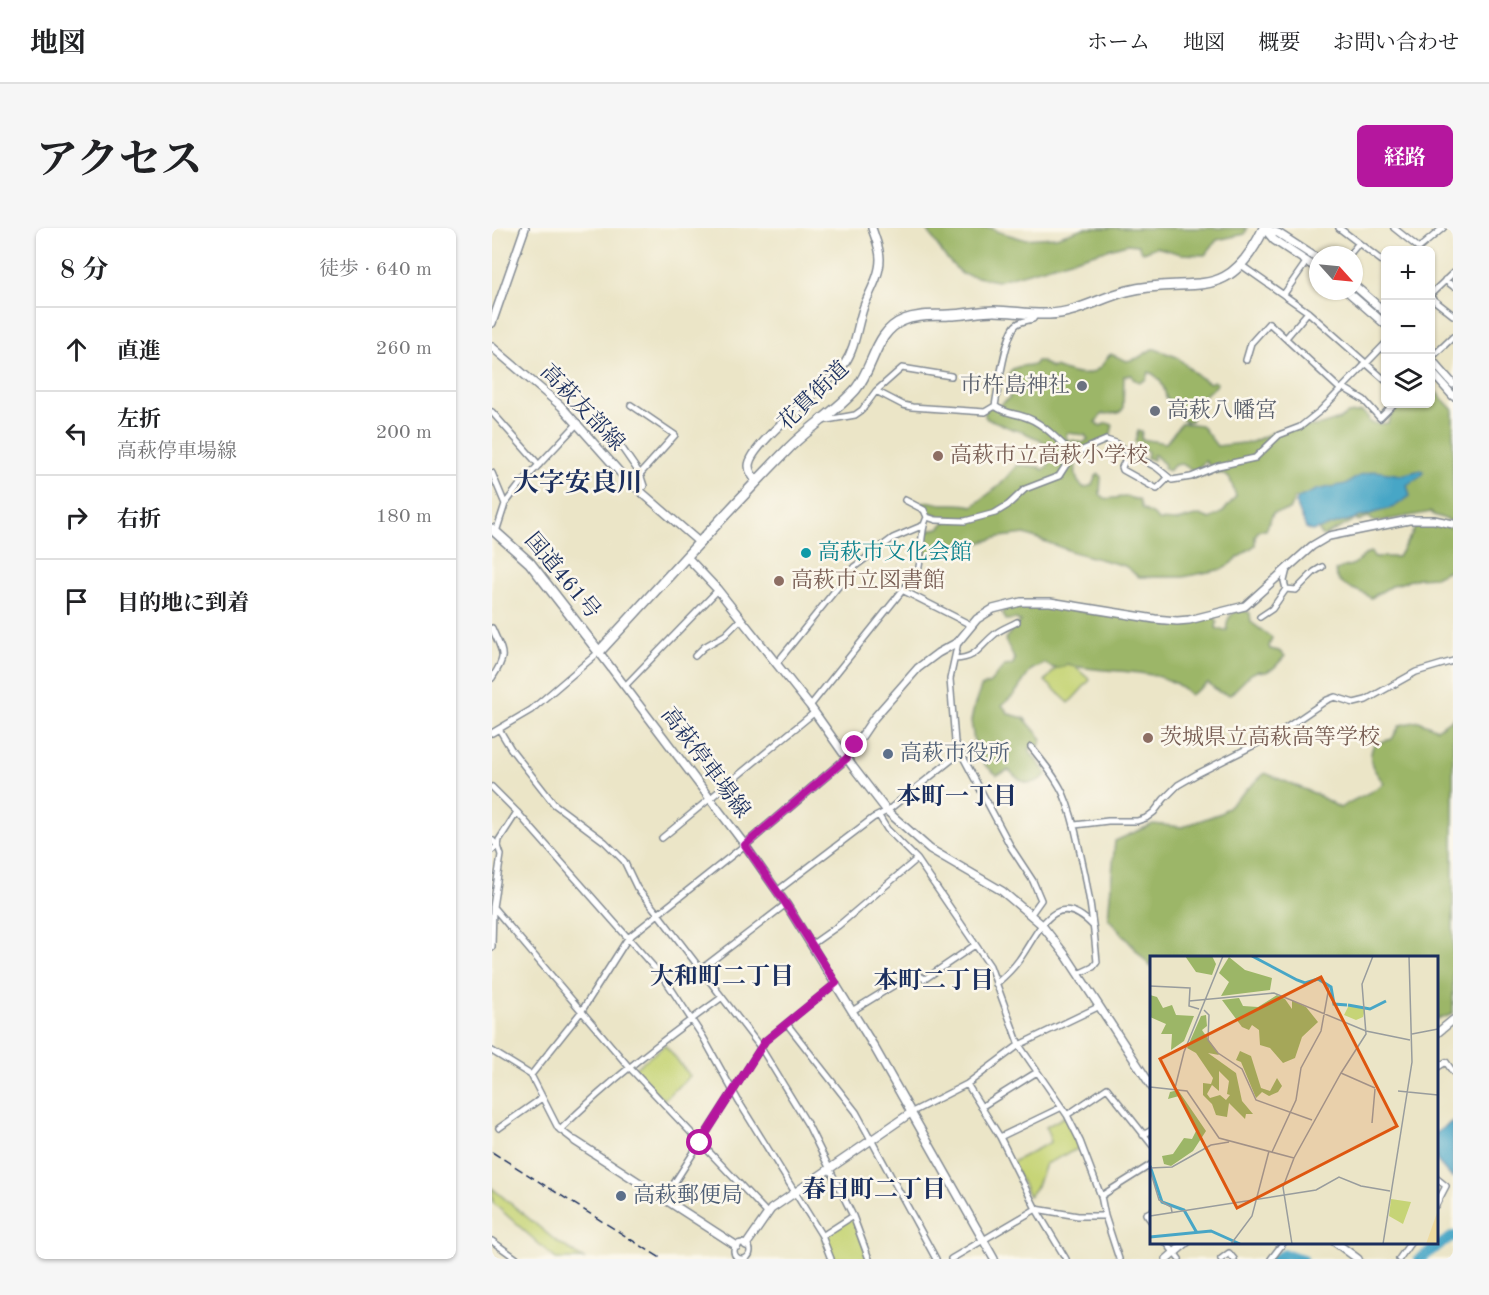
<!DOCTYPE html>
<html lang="ja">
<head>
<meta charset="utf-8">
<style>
  :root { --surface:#fff; --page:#f6f6f6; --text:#202124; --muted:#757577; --line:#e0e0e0; --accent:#b5179e }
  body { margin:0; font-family:"Old Standard TT","Noto Serif JP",serif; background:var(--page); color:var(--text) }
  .controls { position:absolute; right:18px; top:18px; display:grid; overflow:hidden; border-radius:9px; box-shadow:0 2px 4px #0004 }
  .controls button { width:54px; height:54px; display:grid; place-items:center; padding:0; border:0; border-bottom:2px solid var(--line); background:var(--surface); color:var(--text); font:30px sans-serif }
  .compass { position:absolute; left:817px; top:18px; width:54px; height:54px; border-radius:50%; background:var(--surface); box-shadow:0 2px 4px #0004; rotate:117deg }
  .stop { position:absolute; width:18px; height:18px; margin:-14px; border:4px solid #b5179e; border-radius:50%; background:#fff }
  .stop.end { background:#b5179e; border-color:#fff; box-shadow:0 2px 6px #0008 }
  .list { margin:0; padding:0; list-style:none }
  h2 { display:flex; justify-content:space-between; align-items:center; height:78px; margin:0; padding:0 24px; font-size:26px }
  h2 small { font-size:20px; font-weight:400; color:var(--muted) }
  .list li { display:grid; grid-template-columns:39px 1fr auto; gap:18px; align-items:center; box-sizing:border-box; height:84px; padding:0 24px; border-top:2px solid var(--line) }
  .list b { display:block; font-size:22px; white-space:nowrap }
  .list p { margin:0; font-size:20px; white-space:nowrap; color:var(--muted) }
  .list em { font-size:20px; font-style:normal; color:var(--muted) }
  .icon { flex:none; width:33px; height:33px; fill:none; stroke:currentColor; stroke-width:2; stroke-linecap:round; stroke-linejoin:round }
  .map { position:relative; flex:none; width:961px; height:1031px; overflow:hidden; border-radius:9px }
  header { display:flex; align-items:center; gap:36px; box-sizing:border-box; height:84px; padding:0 30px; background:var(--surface); border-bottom:2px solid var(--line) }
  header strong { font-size:28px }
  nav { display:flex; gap:33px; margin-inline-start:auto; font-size:21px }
  .intro { display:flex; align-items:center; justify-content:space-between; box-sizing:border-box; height:144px; padding:0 36px }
  h1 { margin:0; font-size:42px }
  .button { padding:15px 27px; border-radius:9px; background:var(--accent); color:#fff; font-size:21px; font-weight:700 }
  main { display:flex; gap:36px; padding:0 36px }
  aside { flex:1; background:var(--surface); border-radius:9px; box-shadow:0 2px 4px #0004 }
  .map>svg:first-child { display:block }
  .green { fill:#c6d476; stroke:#70826a; stroke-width:1.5 }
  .forest { fill:#9cb667; stroke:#5c7262; stroke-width:1.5; fill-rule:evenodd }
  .water { fill:#47a6c6; stroke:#316a92; stroke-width:1.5 }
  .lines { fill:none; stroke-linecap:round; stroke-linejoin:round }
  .river { stroke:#47a6c6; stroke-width:10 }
  .street-casing { stroke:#838a92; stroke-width:8 }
  .secondary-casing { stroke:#838a92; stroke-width:10 }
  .highway-casing { stroke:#838a92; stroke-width:12 }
  .street { stroke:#fff; stroke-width:5 }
  .secondary { stroke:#fff; stroke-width:7 }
  .highway { stroke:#fff; stroke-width:9 }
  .rail { stroke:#1b2f5e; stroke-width:1.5; stroke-dasharray:9 4.5; stroke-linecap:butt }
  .route { stroke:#b5179e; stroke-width:8 }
  .worship-dot { fill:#6b7280; stroke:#fbf7ec; stroke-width:2 }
  .education-dot { fill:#8d6e63; stroke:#fbf7ec; stroke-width:2 }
  .culture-dot { fill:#0f9aa8; stroke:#fbf7ec; stroke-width:2 }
  .service-dot { fill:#5c6f8a; stroke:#fbf7ec; stroke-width:2 }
  .labels { text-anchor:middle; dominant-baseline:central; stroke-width:5; stroke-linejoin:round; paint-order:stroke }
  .worship-label { font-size:22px; fill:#5b616d; stroke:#fbf7ec; text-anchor:end }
  .street-label { font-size:22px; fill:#1b2f5e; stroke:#fbf7ec }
  .education-label { font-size:22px; fill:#785e54; stroke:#fbf7ec; text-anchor:start }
  .culture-label { font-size:22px; fill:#0d838f; stroke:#fbf7ec; text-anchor:start }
  .service-label { font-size:22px; fill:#4e5e75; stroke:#fbf7ec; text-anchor:start }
  .neighbourhood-label { font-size:24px; font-weight:bold; fill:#1b2f5e; stroke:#fbf7ec }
  .quarter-label { font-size:26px; font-weight:bold; fill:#1b2f5e; stroke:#fbf7ec }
  .inset-river { fill:none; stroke:#47a6c6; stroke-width:3 }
  .inset-road { fill:none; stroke:#989c9d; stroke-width:1.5 }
  .view { fill:#de5710; fill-opacity:0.15; stroke:#de5710; stroke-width:3 }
  .inset-edge { fill:none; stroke:#1b2f5e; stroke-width:3 }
</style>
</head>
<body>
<header>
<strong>地図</strong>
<nav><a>ホーム</a><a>地図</a><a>概要</a><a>お問い合わせ</a></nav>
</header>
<div class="intro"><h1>アクセス</h1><a class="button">経路</a></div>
<main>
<aside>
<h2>8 分<small>徒歩 · 640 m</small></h2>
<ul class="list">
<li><svg class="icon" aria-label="ahead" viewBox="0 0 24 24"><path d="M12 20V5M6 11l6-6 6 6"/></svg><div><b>直進</b></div><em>260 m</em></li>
<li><svg class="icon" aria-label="left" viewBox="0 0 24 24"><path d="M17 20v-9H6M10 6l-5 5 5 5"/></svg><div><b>左折</b><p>高萩停車場線</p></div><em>200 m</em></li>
<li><svg class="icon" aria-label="right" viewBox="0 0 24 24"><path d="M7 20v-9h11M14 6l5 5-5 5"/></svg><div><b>右折</b></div><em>180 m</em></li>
<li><svg class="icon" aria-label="arrive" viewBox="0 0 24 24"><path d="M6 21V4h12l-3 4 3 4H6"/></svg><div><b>目的地に到着</b></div></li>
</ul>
</aside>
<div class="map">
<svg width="961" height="1031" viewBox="0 0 961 1031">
  <rect width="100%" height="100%" fill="#fbf7ec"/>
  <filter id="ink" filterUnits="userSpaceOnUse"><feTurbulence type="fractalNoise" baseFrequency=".0167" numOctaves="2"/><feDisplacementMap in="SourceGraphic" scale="12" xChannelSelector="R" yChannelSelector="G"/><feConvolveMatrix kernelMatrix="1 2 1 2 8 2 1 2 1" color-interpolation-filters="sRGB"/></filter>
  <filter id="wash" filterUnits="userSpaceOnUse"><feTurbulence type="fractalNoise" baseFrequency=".008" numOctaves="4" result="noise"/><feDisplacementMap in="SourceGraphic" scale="24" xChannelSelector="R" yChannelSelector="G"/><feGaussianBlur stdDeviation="1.35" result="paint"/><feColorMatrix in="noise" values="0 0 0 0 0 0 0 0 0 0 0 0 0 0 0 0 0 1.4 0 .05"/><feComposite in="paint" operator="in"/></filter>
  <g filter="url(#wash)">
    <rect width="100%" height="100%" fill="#ebe5c7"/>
    <path class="green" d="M 573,430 L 598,452 L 577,475 L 553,453 Z
      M 173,817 L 198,848 L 171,872 L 142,841 Z
      M 575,887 L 590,919 L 553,936 L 545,958 L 537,968 L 520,934 L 559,914 L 554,899 Z
      M 0,960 L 64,1013 L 92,1031 L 64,1031 L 1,975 Z
      M 361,988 L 377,1031 L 339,1031 L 330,1008 Z"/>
    <path class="forest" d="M 434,0 L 500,0 L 504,3 L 531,11 L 564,9 L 592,0 L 755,0 L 753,6 L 725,12 L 713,27 L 689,26 L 664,19 L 650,24 L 646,17 L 635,16 L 505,53 L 470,46 L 454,30 Z
      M 660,121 L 663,121 L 685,129 L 707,149 L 718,155 L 722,153 L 725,155 L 724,158 L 707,171 L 699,193 L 694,194 L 688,189 L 684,176 L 674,170 C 673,159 667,148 657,144 L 653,152 L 647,154 L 641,151 L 640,147 L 632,148 L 631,181 L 627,185 L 610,186 L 604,194 L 608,198 L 615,195 L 621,197 L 618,209 C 603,214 591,224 577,231 L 584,234 C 583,245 583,255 593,260 L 600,257 L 604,248 L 607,246 L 609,249 L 608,266 L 612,270 C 619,272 625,269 632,269 C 638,268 640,272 647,271 L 650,281 L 662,287 L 666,292 L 683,293 L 708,287 L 718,291 L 731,284 L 744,268 L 738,251 L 732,246 L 725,245 L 713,233 L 705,242 L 702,243 L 690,236 L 683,237 L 676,243 L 672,240 L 673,237 L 663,227 L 661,227 L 661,232 L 655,230 L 656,224 L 643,214 L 646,203 L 650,203 L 649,211 L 674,215 L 689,195 L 709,197 L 725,218 L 760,214 L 786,202 L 829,197 L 848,191 L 856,186 L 870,184 L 876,189 L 877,194 L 886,196 L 896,195 C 904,171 918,176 938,176 L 939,163 L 943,163 L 961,182 L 961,294 L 942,287 L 939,284 L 883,294 L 876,289 L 867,293 L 863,291 C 854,299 843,301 832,308 L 829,307 L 826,301 L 838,293 L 856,293 L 858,290 L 807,270 L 803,270 L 797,282 L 781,285 L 774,302 L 767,302 L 763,308 L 763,317 L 731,341 L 691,349 L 647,349 L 633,338 L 581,324 L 533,306 L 508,309 L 444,327 L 437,328 L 432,325 L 433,311 L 437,302 L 447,300 L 454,293 L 448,288 L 434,283 L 431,274 C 439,272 443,276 451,276 C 462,276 470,275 481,278 L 508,257 L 525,237 L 547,239 L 551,242 L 556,238 L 558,231 L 552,227 L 553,216 C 548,209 537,209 531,203 C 519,204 507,193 495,191 L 493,188 L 493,179 L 507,178 L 518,169 C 516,145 511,138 542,137 L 545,133 L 549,133 L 560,140 L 563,139 C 579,145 596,153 610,137 C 614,133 614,129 619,126 L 635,133 L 646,130 ZM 575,205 L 593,207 L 596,211 L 591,215 L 581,212 L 578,214 L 574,209 Z
      M 936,294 L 961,300 L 961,340 L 943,349 L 926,350 L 899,358 L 879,370 C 866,359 847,363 843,343 C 848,339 855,339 862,336 C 868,332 871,327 878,324 L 883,329 L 906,329 L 925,297 Z
      M 547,378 L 642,390 L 675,397 L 694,396 L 722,387 L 725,394 L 724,400 L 732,403 L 735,402 C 733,388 746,377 758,385 L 759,394 L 780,410 L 777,418 L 778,421 L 787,423 L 793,428 L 782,440 L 774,444 L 765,443 L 759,446 L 738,467 L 727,464 L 716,455 L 698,467 C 670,435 609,448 575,436 C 565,443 562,441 552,435 L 539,442 L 522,467 L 510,477 L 517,486 L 532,490 L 550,511 L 547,518 L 538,520 L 538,524 L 555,546 C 541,560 529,556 517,542 L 505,547 L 493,537 L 482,513 L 479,493 L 482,479 L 489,459 L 498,455 L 512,438 L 520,437 L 523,432 L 513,412 L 519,403 L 529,393 L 523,391 L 514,392 L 511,386 L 512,381 Z
      M 961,490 L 961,786 L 945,792 L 944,730 L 660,730 L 659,739 L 616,690 L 623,613 L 661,596 L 690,599 L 729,585 L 773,545 L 824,566 L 848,580 C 862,570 879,566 892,555 C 881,541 874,534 882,516 L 900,511 L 908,497 L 927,493 L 945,501 Z"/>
    <path class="water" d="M 929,242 L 932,244 L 931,246 L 915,257 L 918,268 L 902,279 L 820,303 L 814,300 L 804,275 L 806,270 L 824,262 L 854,256 L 869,247 L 883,243 L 909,247 Z
      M 961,893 L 961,949 L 960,950 L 945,933 L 944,905 Z"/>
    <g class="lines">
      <path class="river" d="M 782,1031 L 793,1026 L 811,1031
        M 927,1031 L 961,1008"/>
    </g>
  </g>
  <g filter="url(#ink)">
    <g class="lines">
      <g class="street-casing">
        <path id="street" d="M 847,0 L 894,36
          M 902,0 L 927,20 L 951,0
          M 857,27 L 866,16
          M 749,37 L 816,84 L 894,153
          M 953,52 L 961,58
          M 792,66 L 815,33
          M 938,67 L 961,45
          M 938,69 L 961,87
          M 794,110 L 816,84
          M 939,130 L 961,109
          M 754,132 L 759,115 L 777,95 L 849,162
          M 852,160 L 872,172 L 888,190 L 902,176
          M 384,163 L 410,140 L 459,148
          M 139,177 L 183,207 L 148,246
          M 503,178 C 506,160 513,111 523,98 C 527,93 535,93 541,91 L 544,86
          M 0,184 L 47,237
          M 329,193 L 363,187 L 370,182 L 384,163 L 411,177 L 420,179 L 493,184 L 503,178 C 512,185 520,185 530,188 C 550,193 567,213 581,226
          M 121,207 L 148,246 L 152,258 L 147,263
          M 637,225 L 630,239 L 631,242 L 665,261 L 676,250
          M 0,245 L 13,276
          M 413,272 L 432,282 L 435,289 L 444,292 L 473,293 L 503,285 L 516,277 L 533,261 L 567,248 L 581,226 L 614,212 L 624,215 L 637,225 L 664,239 L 680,252 L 699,249 L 726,238 L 763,230 L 787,207 L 808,199 L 828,183 L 894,115
          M 4,304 L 13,276 L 26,259 L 86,195
          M 794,361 L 792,353 L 795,341
          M 412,363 L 479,397
          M 768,389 L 780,381 L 794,361 L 804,362 L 822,344 L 830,339
          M 0,400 C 11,426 16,426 0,450
          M 466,414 L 458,451 L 463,514 L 520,621 L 541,653 L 549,672 L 539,686
          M 203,428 L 212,419 L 233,407 L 249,391
          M 463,431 C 485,430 487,419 503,406 C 509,401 518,398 525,394
          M 284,436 L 362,339 L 401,310 L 432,297
          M 133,458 L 226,362
          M 318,478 L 426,343 C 431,326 427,305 435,289
          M 7,501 L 19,521 L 62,576 L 113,614 L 132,633 L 145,660 L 167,687 L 269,820 L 316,897 L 361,988 L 377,1031
          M 0,505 L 39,482 L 107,424
          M 539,519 C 551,534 563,548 571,565 C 579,583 583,600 587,619 C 596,657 602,695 605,734 L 601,739 L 586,746
          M 0,559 L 25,584 L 174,753 L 211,809 L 247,874 L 330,1008 L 339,1031
          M 387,588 L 395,601 L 425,631 L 498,738 L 527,817 L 575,887 L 588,913 L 609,968 L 613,988 L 627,1031
          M 583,597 L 616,593 L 645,593 L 654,590 L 662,584 L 672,571 L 686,557 L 705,546 L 788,504 L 835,472 L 843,469 L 862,475 L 874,472 L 924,444 L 961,433
          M 170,610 L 323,484
          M 0,612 L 6,618 L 9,627 L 1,679 L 0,719
          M 0,622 L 6,618 L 7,612 L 25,584
          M 285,663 L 381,590 L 395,583 L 468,525
          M 1,679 L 137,839 L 275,985
          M 319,717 L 346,698 L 425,631
          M 208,742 L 294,676
          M 504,756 C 512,749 520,742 527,732 C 546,706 562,657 601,698
          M 360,783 L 422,745 L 433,751 L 483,717
          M 295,796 L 364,884 L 444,1031
          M 0,823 L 39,847 L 66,900 L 83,913
          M 944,840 L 954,834 L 961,844
          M 39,847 L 89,784 L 136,710 L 253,617
          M 475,856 L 508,909 L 544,981 L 586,988 L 613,988
          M 489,879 L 545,844
          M 420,884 L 475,856 L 527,817 L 606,779
          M 575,887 L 615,860 L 660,917
          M 7,900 L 50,870
          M 68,902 C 118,852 172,811 229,770
          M 651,907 L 660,902
          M 508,909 L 568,880
          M 944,950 L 954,958 L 944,977
          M 609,968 L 660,936
          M 172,971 L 273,813 L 344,755
          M 660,983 L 654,986 L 660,994
          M 330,1008 L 361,988
          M 0,1013 L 25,1031
          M 674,1014 L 687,1031
          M242 1023a8 8 0 1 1 16 0a8 8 0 1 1-16 0Z
          M 459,1031 L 544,981 L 574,1031
          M 729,1031 L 737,1025 L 742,1031
          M 779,1031 L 792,1014
          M 907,1031 L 919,1014"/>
      </g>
      <g class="secondary-casing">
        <path id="secondary" d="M 772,0 L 782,12 L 826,41
          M 774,1 L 786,5 L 826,31
          M 862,57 L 894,85
          M 855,63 L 894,97
          M 0,95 L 33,0
          M 0,119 L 69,178 L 132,249 L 208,315
          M 938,130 L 961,156
          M 938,142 L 961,168
          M 265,254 C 261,249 257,244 257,238 C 257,216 338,156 353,135 C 364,119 365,97 372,78 C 378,63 388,48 388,31 C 388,20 383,10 380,0
          M 195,329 L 226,362 L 318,478 L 361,539 L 395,583 L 438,621 L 510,663 L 549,696 L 575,729 L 660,859
          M 107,424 L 253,617 L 294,676 L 381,817 L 502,1031
          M 253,617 L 355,530 L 382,490 L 426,440 L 446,425 L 466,414 L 485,391 L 501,381 L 529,374 L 558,374 L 663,391 L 685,393 L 697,392 L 753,378 L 820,318 L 837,308 L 917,292 L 942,292 L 961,296
          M 944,806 L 961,792
          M 83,913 L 245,1018
          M 843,1014 L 866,1031
          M 254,1017 L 279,981 L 420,884
          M 675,1031 L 695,1014"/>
      </g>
      <g class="highway-casing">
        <path id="highway" d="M 0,301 L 38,335 L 107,424 C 170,356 231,287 296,221 C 317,199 344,184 364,161 C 382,139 383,103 412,92 C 426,86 442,88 457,87 C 472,87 487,83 502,83 C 520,83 538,87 557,86 C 585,85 608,70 635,63 C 701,46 734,80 772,0"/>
      </g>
      <use href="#street" class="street"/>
      <use href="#secondary" class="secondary"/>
      <use href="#highway" class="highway"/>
      <path class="rail" d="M 0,924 L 170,1031"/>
    </g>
  </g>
  <g class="lines" filter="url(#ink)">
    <path class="route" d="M 208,915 L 273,813 L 344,755 L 294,676 L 253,617 L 355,530 L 363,517"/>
  </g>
  <g class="worship-dot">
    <circle cx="590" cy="158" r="6"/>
    <circle cx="663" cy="183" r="6"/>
  </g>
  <g class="education-dot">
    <circle cx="446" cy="228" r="6"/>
    <circle cx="287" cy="353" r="6"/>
    <circle cx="656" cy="510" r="6"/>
  </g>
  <circle class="culture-dot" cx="314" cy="325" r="6"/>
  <g class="service-dot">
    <circle cx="396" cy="526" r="6"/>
    <circle cx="129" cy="968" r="6"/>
  </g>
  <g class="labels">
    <g class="worship-label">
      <text x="578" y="158">市杵島神社</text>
      <text x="675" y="183" text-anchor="start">高萩八幡宮</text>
    </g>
    <g class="street-label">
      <text transform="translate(322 168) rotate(-44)">花貫街道</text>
      <text transform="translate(90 180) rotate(46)">高萩友部線</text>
      <text transform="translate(70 348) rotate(50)">国道461号</text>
      <text transform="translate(213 535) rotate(53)">高萩停車場線</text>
    </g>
    <g class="education-label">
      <text x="458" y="228">高萩市立高萩小学校</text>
      <text x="299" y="353">高萩市立図書館</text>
      <text x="668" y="510">茨城県立高萩高等学校</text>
    </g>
    <g class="culture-label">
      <text x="326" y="325">高萩市文化会館</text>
    </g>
    <g class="service-label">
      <text x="408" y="526">高萩市役所</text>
      <text x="141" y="968">高萩郵便局</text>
    </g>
    <g class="neighbourhood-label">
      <text x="465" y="570">本町一丁目</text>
      <text x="230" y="750">大和町二丁目</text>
      <text x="442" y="754">本町二丁目</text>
      <text x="382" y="963">春日町二丁目</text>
    </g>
    <g class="quarter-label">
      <text x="86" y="256">大字安良川</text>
    </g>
  </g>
  <g transform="translate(658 728)">
    <rect width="288" height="288" fill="#ebe5c7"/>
    <path d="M 199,49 L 215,53 L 213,61 L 206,64 L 194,59 ZM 241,243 L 261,246 L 253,268 L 239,260 Z" fill="#c6d476"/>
    <path d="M 35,0 L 62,0 L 66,8 L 62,19 L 46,16 ZM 79,1 L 95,14 L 122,22 L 120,34 L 71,40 L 79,26 L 69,17 ZM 0,39 L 7,41 L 13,52 L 22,49 L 26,59 L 44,60 L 34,85 L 21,94 L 22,78 L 11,78 L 16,68 L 0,61 ZM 127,39 L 135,43 L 142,53 L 142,44 L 156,51 L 168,66 L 152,81 L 145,102 L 133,107 L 120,92 L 110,89 L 109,74 L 102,69 L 99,74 L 92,71 L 72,44 L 89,42 L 93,50 L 108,51 ZM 56,59 L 57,70 L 52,74 L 69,99 L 58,97 L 86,117 L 92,145 L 103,158 L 96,158 L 95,163 L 79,147 L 77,161 L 66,159 L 62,148 L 53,139 L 53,127 L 61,128 L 63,122 L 46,97 L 37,92 L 51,60 ZM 69,115 L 79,125 L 77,138 L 80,139 L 76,144 L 70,139 L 60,142 L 57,138 L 62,129 L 69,135 ZM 90,95 L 101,100 L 111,132 L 120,135 L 127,122 L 132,130 L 128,136 L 119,140 L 112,136 L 106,142 L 91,106 L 86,104 ZM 28,134 L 56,175 L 43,195 L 21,210 L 14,208 L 12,200 L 23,198 L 34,182 L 42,183 L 47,173 L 29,140 L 18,143 L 20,136 Z" fill="#9cb667" fill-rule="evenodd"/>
    <path d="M 288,254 L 288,288 L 276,288 Z" fill="#eeda9e"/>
    <path class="inset-river" d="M 102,0 L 147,24 L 155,27 L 168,23 L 181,31 L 184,48 L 197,49M 198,49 L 220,53 L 236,45M 0,210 L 12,246 L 34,254 L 47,277M 0,281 L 61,275 L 90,288"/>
    <path class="inset-road" d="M 0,30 L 40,32 L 39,50 L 49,53M 39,45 L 124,37 L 216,75 L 260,84M 54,54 L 59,59 L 58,84 L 68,97 L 92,113 L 106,144 L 162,164M 262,78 L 288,73M 191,117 L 216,78 L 212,28 L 223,0M 0,131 L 37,135 L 69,182 L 144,202 L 133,231 L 142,288M 25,132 L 34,96 L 73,0M 248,135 L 288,139M 222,167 L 225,133M 122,196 L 146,144 L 151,112 L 171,75 L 179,31M 144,202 L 191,117 L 225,132M 0,212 L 22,211 L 61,189 L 79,186M 0,214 L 9,244 L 21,251 L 22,256M 0,260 L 166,234 L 189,221 L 211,230 L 240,235M 81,288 L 102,260 L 119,195M 233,288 L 262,106 L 259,0"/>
    <path class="view" d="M 171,21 L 247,170 L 87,252 L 10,103 Z"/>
    <rect width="288" height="288" class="inset-edge"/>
  </g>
</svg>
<div class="controls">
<button>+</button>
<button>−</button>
<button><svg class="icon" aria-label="layers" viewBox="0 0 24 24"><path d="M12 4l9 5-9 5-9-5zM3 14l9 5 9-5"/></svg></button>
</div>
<svg class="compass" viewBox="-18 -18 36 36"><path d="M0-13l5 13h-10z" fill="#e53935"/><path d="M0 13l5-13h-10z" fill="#757577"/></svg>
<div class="stop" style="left:208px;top:915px"></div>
<div class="stop end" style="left:363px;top:517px"></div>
</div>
</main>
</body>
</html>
